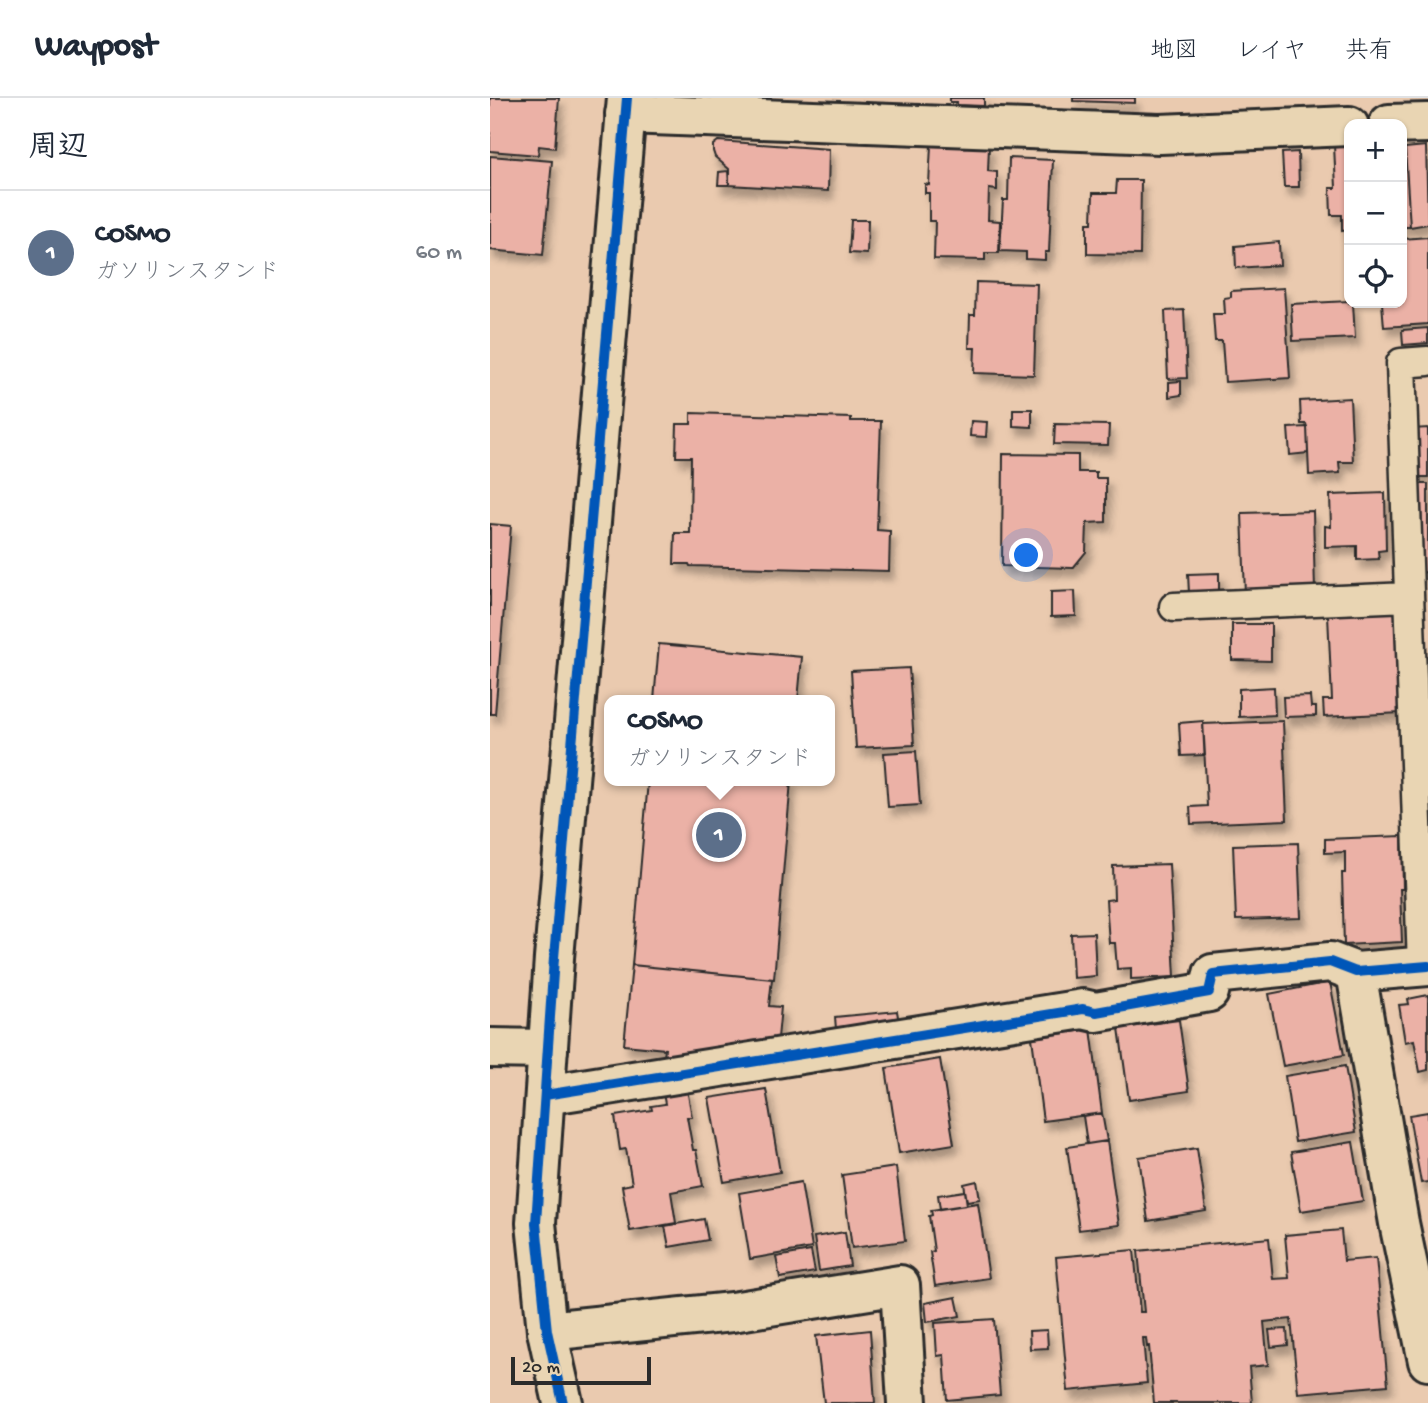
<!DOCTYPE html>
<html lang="ja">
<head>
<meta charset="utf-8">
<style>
  :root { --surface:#fff; --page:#f2f2f3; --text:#1f2937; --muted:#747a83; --line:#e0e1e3; --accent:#2563eb }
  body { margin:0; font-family:"Gochi Hand","Klee One",sans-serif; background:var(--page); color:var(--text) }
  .controls { position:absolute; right:21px; top:21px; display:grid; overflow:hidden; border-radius:14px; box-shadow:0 2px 5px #0004 }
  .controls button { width:63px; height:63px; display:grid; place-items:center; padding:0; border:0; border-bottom:2px solid var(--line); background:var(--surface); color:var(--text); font:35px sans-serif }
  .scale { position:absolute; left:21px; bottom:18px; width:140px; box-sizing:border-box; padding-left:7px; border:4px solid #2b2b2b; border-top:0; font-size:19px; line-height:24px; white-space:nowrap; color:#2b2b2b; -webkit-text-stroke:5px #e9d5b3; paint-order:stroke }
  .you { position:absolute; left:537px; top:458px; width:24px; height:24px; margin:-18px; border:5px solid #fff; border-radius:50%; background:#1a73e8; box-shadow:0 0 0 10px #1a73e833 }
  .badge { display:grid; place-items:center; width:46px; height:46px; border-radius:50%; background:var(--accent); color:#fff; font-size:23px; font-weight:700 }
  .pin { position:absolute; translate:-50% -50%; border:4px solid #fff; box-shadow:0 2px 7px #0006 }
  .popup { position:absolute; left:114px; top:597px; width:231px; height:91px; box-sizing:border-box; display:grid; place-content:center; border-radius:14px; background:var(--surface); filter:drop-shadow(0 2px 5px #0005); font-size:23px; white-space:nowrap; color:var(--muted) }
  .popup b { font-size:26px; color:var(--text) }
  .popup::after { content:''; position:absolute; left:50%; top:100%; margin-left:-14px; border:14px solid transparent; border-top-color:var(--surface) }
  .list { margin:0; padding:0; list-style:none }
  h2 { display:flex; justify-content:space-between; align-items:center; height:91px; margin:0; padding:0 28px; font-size:30px }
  h2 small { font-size:23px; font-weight:400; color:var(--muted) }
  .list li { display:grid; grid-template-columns:46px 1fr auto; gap:21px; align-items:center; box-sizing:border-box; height:126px; padding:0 28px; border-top:2px solid var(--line) }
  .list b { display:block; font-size:26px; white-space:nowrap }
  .list p { margin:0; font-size:23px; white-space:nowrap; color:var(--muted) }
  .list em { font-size:23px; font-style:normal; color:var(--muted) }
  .icon { flex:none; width:38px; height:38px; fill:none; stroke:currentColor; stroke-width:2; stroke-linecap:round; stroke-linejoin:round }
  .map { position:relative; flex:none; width:938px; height:1305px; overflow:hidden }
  header { display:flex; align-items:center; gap:42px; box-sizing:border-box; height:98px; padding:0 35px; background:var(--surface); border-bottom:2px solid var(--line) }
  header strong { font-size:33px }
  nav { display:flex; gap:38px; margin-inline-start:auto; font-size:24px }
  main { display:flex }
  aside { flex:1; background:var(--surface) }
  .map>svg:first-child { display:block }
  .building { fill:#ebb1a6; stroke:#2b2b2b; stroke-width:2; filter:url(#shadow) }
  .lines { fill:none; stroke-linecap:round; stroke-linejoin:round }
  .service-casing { stroke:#2b2b2b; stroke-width:33 }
  .minor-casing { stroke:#2b2b2b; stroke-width:44 }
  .tertiary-casing { stroke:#2b2b2b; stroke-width:44 }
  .service { stroke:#e9d5b3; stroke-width:28 }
  .minor { stroke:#e9d5b3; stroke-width:38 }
  .tertiary { stroke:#e9d5b3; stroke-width:38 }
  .cycleway-casing { stroke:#e9d5b3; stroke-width:15 }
  .cycleway { stroke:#0057b8; stroke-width:10 }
</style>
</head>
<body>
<header>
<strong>Waypost</strong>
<nav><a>地図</a><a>レイヤ</a><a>共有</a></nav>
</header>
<main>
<aside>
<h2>周辺<small></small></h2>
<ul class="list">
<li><span class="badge" style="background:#5c6f8a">1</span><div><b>COSMO</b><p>ガソリンスタンド</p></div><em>60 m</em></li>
</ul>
</aside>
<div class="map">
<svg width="938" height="1305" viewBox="0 0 938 1305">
  <defs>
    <filter id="shadow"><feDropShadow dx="4.5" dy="8" stdDeviation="3.5" flood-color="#0004"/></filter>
  </defs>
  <rect width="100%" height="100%" fill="#eacaaf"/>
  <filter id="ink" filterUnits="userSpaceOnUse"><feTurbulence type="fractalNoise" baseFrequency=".0143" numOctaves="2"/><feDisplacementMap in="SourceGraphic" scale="14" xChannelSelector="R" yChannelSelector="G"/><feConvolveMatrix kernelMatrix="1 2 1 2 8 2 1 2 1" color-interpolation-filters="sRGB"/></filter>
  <g filter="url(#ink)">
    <path class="building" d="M 0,0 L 69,0 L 65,50 L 49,48 L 48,57 L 0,53 Z
      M 460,0 L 494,0 L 494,8 L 467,7 L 467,4 L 460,4 Z
      M 583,0 L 645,0 L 645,5 L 583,3 Z
      M 228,43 L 339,51 L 338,93 L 239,87 L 239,71 L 225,59 L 223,53 L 223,47 Z
      M 859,46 L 859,132 L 852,133 L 852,117 L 841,117 L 840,90 L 846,90 L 844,47 Z
      M 441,47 L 499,48 L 498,73 L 507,74 L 507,92 L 499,91 L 498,122 L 510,123 L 509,155 L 495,155 L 495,162 L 444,161 L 445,123 L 439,123 L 439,95 L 435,95 L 435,86 L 439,87 Z
      M 936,48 L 938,126 L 920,129 L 915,50 Z
      M 912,49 L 915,50 L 920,129 L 912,129 Z
      M 808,54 L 809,89 L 794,89 L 792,55 Z
      M 0,58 L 62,63 L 53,157 L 0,152 Z
      M 519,60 L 563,62 L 559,154 L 555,154 L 555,162 L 536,161 L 536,154 L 510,153 L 513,102 L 518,102 Z
      M 238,73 L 239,87 L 228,87 L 229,74 Z
      M 627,82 L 651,82 L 650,157 L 597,156 L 597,125 L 602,125 L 603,95 L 626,95 Z
      M 361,122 L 378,122 L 377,156 L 359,155 Z
      M 938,139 L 938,226 L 894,229 L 892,205 L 912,205 L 912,141 Z
      M 789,144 L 790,167 L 746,170 L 745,148 Z
      M 486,184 L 547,186 L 544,277 L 484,275 L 485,250 L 479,250 L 480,217 L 485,217 Z
      M 794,190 L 800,280 L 735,284 L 732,243 L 725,243 L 723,216 L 735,216 L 734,200 L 741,199 L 741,193 Z
      M 859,203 L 859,205 L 863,205 L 865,240 L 803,243 L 801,206 Z
      M 694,212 L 697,280 L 678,281 L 675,213 Z
      M 938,230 L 938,245 L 913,247 L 912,232 Z
      M 691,283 L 691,297 L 679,299 L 679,284 Z
      M 860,300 L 863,364 L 849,364 L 850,375 L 819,377 L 817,329 L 816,326 L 811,326 L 810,303 Z
      M 523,311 L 542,311 L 542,329 L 523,328 Z
      M 201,315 L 361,320 L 361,323 L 391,323 L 387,432 L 400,433 L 399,473 L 200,468 L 199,466 L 184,466 L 185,435 L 200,435 L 201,359 L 186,359 L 187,326 L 201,326 Z
      M 481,323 L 497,324 L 496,339 L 480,338 Z
      M 565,326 L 619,327 L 618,347 L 564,346 Z
      M 817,329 L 818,355 L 800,357 L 798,330 Z
      M 938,330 L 938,379 L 924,379 L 922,331 Z
      M 513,356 L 588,357 L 588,374 L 606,374 L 606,380 L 616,380 L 616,424 L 597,425 L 596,454 L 583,470 L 512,468 Z
      M 924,386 L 938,386 L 938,474 L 926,475 Z
      M 895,395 L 896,452 L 888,453 L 889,461 L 867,462 L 867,448 L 835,449 L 835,428 L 841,429 L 840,397 Z
      M 823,413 L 825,494 L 755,496 L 752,415 Z
      M 0,426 L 21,428 L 5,616 L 0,616 Z
      M 729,475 L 729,495 L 699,495 L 698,476 Z
      M 585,493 L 586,518 L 561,519 L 561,494 Z
      M 906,514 L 911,615 L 834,619 L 833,602 L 842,602 L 838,517 Z
      M 742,526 L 781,526 L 781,563 L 742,562 Z
      M 169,546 L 312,559 L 308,602 L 164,602 Z
      M 419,570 L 424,647 L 366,650 L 361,573 Z
      M 784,589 L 785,617 L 749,619 L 749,591 Z
      M 820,598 L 821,609 L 826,609 L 826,618 L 794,619 L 793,599 Z
      M 713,623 L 715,657 L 691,658 L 689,625 Z
      M 793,623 L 797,722 L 701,726 L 700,709 L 717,708 L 713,626 Z
      M 426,653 L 430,707 L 398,709 L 394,655 Z
      M 158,683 L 301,683 L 284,881 L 142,867 Z
      M 912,738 L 913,791 L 910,791 L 912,844 L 854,847 L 852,775 L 855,775 L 855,754 L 835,755 L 835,741 Z
      M 808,745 L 811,820 L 746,822 L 743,747 Z
      M 679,766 L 685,879 L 641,881 L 641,870 L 627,871 L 625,845 L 619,845 L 616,802 L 624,801 L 623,768 Z
      M 604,835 L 606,878 L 583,880 L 581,836 Z
      M 142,867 L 282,881 L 279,908 L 291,909 L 288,940 L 174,959 L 175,951 L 134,947 Z
      M 840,884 L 854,957 L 793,968 L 779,896 Z
      M 938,897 L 938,972 L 930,974 L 924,942 L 915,944 L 909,907 L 919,906 L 918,901 Z
      M 407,913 L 409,925 L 346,931 L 345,919 Z
      M 689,922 L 699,993 L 639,1002 L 629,930 Z
      M 601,931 L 612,1015 L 553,1023 L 542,940 Z
      M 450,961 L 464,1046 L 409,1055 L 396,970 Z
      M 855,968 L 866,1034 L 805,1044 L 795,978 Z
      M 197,991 L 202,1019 L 197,1019 L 203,1052 L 206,1052 L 213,1088 L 181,1094 L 186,1125 L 140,1133 L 132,1088 L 142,1086 L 136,1051 L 130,1052 L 125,1018 L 162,1012 L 161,1008 L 175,1006 L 173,995 Z
      M 276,991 L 290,1074 L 234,1084 L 219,1000 Z
      M 938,1014 L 938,1084 L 931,1085 L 919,1017 Z
      M 612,1015 L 617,1043 L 597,1046 L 593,1018 Z
      M 617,1043 L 629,1127 L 589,1132 L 577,1049 Z
      M 863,1044 L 873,1103 L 811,1113 L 801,1054 Z
      M 707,1050 L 716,1113 L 658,1123 L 649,1059 Z
      M 406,1069 L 415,1143 L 362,1150 L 352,1077 Z
      M 487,1083 L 490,1101 L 477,1103 L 474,1086 Z
      M 311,1084 L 322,1150 L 260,1161 L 249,1095 Z
      M 475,1093 L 477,1107 L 450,1111 L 448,1097 Z
      M 488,1105 L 499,1180 L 445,1188 L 440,1154 L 444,1153 L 439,1118 L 442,1117 L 441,1112 Z
      M 214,1121 L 218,1142 L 179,1149 L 175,1128 Z
      M 851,1132 L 854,1163 L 886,1160 L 898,1287 L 808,1295 L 801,1221 L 774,1224 L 778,1267 L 759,1269 L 762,1305 L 664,1305 L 659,1248 L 657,1249 L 656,1240 L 653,1240 L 657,1285 L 578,1293 L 566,1159 L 644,1152 L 650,1214 L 654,1214 L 648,1153 L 779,1140 L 783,1181 L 799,1180 L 795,1137 Z
      M 355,1134 L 360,1168 L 329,1173 L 324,1139 Z
      M 321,1153 L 325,1174 L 290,1180 L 286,1159 Z
      M 466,1199 L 470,1218 L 437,1224 L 435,1205 Z
      M 504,1221 L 510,1297 L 457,1302 L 454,1257 L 447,1258 L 445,1225 Z
      M 797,1231 L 798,1247 L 781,1249 L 779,1232 Z
      M 380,1232 L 385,1305 L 334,1305 L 326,1238 Z
      M 557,1232 L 558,1250 L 540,1251 L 539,1233 Z"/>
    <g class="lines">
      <g class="service-casing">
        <path id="service" d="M 684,509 L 919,499
          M 932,868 L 911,265 L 938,263"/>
      </g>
      <g class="minor-casing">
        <path id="minor" d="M 135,16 L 670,36 L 859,28
          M 899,26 L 938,25
          M 866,874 L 909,1125 L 938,1263
          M 0,950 L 58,951
          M 55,997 L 593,911 L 606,914 L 719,894 L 723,876 L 840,864 L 866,874 L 938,868
          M 57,1233 L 242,1214 L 410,1187 L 417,1305"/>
      </g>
      <g class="tertiary-casing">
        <path id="tertiary" d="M 73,1305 L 57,1233 L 46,1125 L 64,860 L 137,0"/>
      </g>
      <use href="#service" class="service"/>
      <use href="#minor" class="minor"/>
      <use href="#tertiary" class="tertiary"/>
      <g class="cycleway-casing">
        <path id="cycleway" d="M 55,997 L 593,911 L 606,914 L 719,894 L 723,876 L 840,864 L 866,874 L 938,868
          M 73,1305 L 57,1233 L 46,1125 L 64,860 L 137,0"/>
      </g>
      <use href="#cycleway" class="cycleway"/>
    </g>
  </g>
</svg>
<div class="controls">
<button>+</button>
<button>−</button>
<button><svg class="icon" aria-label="locate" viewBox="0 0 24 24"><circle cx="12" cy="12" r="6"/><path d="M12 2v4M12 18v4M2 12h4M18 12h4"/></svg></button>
</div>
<div class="scale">20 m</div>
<div class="you"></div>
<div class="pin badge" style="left:229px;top:737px;background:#5c6f8a">1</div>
<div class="popup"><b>COSMO</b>ガソリンスタンド</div>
</div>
</main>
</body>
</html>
